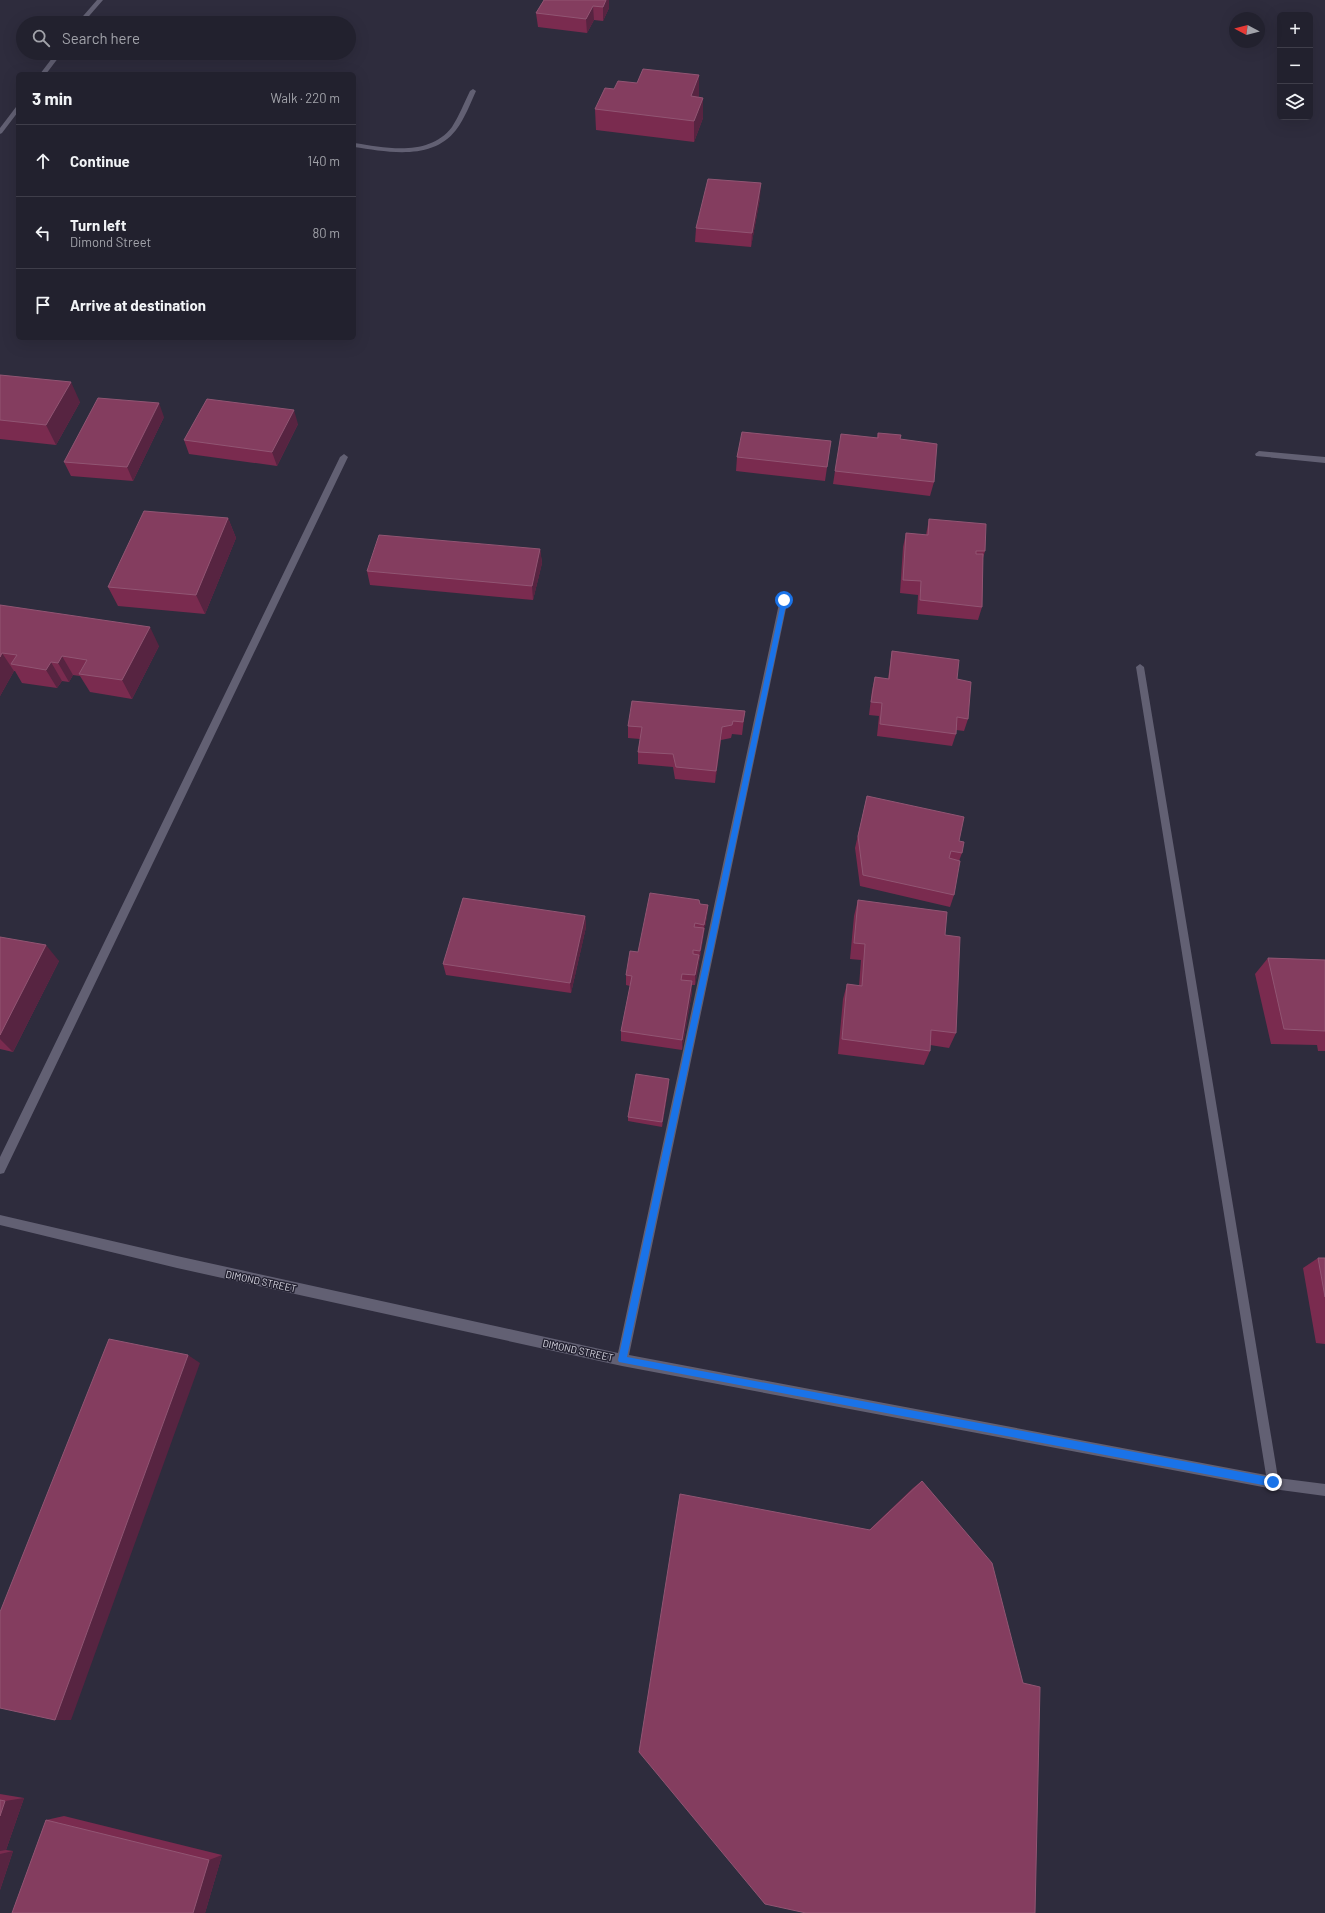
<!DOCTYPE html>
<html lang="en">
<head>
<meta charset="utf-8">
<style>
  :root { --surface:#22212e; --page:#2a2936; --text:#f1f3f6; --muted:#a2a3aa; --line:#3f3e4a }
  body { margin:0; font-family:Barlow,sans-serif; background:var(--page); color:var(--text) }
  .controls { position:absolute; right:12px; top:12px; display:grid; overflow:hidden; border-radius:6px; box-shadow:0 4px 16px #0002 }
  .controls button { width:36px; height:36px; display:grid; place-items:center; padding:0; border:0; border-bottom:1px solid var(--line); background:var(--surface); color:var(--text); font:20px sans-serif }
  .compass { position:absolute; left:1229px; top:12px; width:36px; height:36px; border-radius:50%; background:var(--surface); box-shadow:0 4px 16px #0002; rotate:277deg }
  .stop { position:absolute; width:12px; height:12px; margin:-9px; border:3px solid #1a73e8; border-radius:50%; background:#fff }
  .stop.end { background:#1a73e8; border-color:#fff; box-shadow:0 1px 4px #0008 }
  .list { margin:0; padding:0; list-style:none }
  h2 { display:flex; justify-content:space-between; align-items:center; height:52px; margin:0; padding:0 16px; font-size:17px }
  h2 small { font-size:13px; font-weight:400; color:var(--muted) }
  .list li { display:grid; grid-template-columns:26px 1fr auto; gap:12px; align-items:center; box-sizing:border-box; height:72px; padding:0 16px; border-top:1px solid var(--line) }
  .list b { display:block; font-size:15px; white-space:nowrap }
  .list p { margin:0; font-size:13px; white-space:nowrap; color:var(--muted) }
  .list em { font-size:13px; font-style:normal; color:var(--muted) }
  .icon { flex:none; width:22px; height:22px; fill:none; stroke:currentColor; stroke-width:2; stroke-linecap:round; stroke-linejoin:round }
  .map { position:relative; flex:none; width:1325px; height:1913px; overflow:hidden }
  .search { position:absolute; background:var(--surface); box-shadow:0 4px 16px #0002; left:16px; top:16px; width:340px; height:44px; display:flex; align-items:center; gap:10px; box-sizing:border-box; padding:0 14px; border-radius:22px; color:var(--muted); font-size:15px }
  .panel { position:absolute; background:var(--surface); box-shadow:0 4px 16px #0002; left:16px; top:72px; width:340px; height:268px; border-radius:6px }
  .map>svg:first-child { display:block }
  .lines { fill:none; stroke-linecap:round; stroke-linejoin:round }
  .service { fill:#626073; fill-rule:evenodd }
  .minor { fill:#626073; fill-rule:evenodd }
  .wall { fill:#7a2b4f }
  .shaded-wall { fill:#572441 }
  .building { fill:#843d5f; stroke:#915573 }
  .route { fill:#1a73e8 }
  .labels { text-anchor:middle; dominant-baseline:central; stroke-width:3; stroke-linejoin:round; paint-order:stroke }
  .street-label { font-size:10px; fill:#d7d6e1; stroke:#242232 }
</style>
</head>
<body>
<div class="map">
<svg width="1325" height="1913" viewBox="0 0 1325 1913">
  <rect width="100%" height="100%" fill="#2e2c3d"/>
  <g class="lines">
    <path class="service" d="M 1259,451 L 1325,457 L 1325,463 L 1256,456 L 1255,454 Z"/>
    <path class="minor" d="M 97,0 L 103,0 L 83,23 L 77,23 Z
      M 56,53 L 62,53 L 46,74 L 40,74 Z
      M 473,89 L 476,91 C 470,104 465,118 456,130 C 432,161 388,152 354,147 L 354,143 C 387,148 429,157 452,127 C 459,116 464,103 470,91 Z
      M 18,106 L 18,112 L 2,133 L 0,134 L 0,128 L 16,107 Z
      M 344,454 L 348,457 L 4,1173 L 0,1174 L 0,1157 L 340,457 Z
      M 784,596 L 788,599 L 629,1355 L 1266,1475 L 1136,667 L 1140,664 L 1144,667 L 1278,1478 L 1325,1484 L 1325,1496 L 1273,1489 L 622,1366 L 177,1268 L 0,1225 L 0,1215 L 177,1256 L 618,1353 L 780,599 Z"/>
  </g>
  <path class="wall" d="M 544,0 L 609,0 L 609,8 L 603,21 L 594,20 L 587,33 L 538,27 L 536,13 Z
    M 614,89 L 699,96 L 698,97 L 703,118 L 694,142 L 596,130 L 595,109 Z
    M 760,198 L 751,247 L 695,242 L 696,228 Z
    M 0,375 L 80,402 L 56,445 L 0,439 Z
    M 164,417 L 133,481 L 71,476 L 64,462 Z
    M 298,424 L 277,466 L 189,454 L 184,440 Z
    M 878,433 L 900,439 L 934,482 L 930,496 L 833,484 L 835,471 L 877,438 Z
    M 831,441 L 825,481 L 736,471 L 737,457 Z
    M 228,518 L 236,538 L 205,614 L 118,606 L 108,587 Z
    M 929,519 L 985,551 L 983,558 L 982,607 L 978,620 L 917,614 L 918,595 L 900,593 L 903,547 L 906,533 L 926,535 Z
    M 540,549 L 542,563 L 533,600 L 370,585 L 367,571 Z
    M 0,605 L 159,646 L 132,699 L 90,692 L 80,676 L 73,675 L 69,682 L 62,681 L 57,688 L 22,683 L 15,671 L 14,671 L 0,696 Z
    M 892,651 L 957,679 L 968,719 L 964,731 L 956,730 L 956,734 L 952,746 L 877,736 L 879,716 L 869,715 L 872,690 L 875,677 L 888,679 L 890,664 Z
    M 745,711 L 742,735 L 732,734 L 731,738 L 721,740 L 715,783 L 675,779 L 673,767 L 638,764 L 638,752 L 640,739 L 628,738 L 628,726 Z
    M 867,796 L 959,841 L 962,853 L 959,861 L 954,895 L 950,907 L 860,886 L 855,848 Z
    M 858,900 L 945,935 L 956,1033 L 949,1048 L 930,1045 L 930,1051 L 924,1065 L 838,1054 L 843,999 L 847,984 L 859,986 L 861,960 L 850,959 L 854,916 Z
    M 700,904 L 708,905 L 707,916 L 704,932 L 703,939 L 695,985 L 692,985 L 692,992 L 682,1050 L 621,1041 L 621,1031 L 630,986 L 626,985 L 626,975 Z
    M 585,916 L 586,927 L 571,993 L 446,975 L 443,964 Z
    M 0,937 L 59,961 L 13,1052 L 0,1049 Z
    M 1268,958 L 1325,960 L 1325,1051 L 1318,1051 L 1317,1045 L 1271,1044 L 1255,974 Z
    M 669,1079 L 669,1084 L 662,1127 L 628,1121 L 628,1117 Z
    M 1318,1258 L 1325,1258 L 1325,1344 L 1316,1343 L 1303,1268 Z
    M 922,1481 L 1023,1683 L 1035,1913 L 869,1530 L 913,1488 Z
    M 0,1794 L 24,1798 L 6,1850 L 13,1851 L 0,1890 Z
    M 64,1816 L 222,1855 L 205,1913 L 12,1913 L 46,1820 Z"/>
  <path class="shaded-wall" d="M 606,0 L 609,0 L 609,8 L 603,21 L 603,7 Z
    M 593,6 L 594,20 L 587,33 L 586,19 Z
    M 699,75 L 699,96 L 691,117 L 691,96 Z
    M 703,98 L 703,118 L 694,142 L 694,121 Z
    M 761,183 L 760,198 L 751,247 L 752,233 Z
    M 71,382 L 80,402 L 56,445 L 46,425 Z
    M 159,403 L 164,417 L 133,481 L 127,467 Z
    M 294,410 L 298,424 L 277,466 L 272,452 Z
    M 228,518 L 236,538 L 205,614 L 196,595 Z
    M 540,549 L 542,563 L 533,600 L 532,586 Z
    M 150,627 L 159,646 L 132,699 L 122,680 Z
    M 2,653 L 14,671 L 0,696 L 0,657 Z
    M 62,656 L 73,675 L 69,682 L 58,663 Z
    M 51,662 L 62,681 L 57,688 L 46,670 Z
    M 722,727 L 721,740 L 715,783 L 716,771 Z
    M 708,905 L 707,916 L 699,962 L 700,951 L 703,932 L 704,925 Z
    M 585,916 L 586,927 L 571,993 L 570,983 Z
    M 46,945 L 59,961 L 13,1052 L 0,1039 L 0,1035 Z
    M 699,955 L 699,966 L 695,985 L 695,975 Z
    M 692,981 L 692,992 L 682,1050 L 682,1040 Z
    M 669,1079 L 669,1084 L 662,1127 L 662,1122 Z
    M 188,1355 L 200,1363 L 71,1720 L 55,1720 Z
    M 24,1798 L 6,1850 L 0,1851 L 0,1816 L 5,1801 Z
    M 13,1851 L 0,1890 L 0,1854 Z
    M 222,1855 L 205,1913 L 193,1913 L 209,1860 Z"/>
  <path class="building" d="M 544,0 L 606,0 L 603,7 L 593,6 L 586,19 L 536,13 Z
    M 643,69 L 699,75 L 691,96 L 703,98 L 694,121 L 595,109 L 605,88 L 614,89 L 618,81 L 637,83 Z
    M 708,179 L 761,183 L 752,233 L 696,228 Z
    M 0,375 L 71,382 L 46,425 L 0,420 Z
    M 98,398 L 159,403 L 127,467 L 64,462 Z
    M 207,399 L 294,410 L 272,452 L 184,440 Z
    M 742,432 L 831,441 L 827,467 L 737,457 Z
    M 878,433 L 901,435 L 900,439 L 937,444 L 934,482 L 835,471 L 841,434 L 878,438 Z
    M 144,511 L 228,518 L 196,595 L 108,587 Z
    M 929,519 L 986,524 L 985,551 L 976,551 L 976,554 L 983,554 L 982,607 L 920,600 L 921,581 L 903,580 L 906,533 L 928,535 Z
    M 379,535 L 540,549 L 532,586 L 367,571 Z
    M 0,605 L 150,627 L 122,680 L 79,674 L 87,660 L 62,656 L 58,663 L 51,662 L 46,670 L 11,664 L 17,655 L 2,653 L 0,657 Z
    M 892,651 L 959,660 L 957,679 L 971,682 L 968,719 L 957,717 L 956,734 L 880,724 L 882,703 L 871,702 L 875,677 L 889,679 Z
    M 632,701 L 745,711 L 743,722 L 733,721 L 732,725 L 722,727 L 716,771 L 676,767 L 673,754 L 638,752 L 642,727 L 628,726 Z
    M 867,796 L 964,817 L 959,841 L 964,842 L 962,853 L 951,851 L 949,858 L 960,861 L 954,895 L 863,875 L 858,836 Z
    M 650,893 L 699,900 L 700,904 L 708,905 L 704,925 L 695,923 L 694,927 L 704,928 L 700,951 L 693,950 L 693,954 L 699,955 L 695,975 L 682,974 L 681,980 L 692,981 L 682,1040 L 621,1031 L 632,976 L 626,975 L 630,951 L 638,952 Z
    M 463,898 L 585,916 L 570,983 L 443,964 Z
    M 858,900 L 947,912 L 945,935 L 960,937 L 956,1033 L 931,1030 L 930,1051 L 842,1039 L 847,984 L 862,986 L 865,944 L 854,943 Z
    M 0,937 L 46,945 L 0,1035 Z
    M 1268,958 L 1325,960 L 1325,1031 L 1284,1029 Z
    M 636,1074 L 669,1079 L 662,1122 L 628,1117 Z
    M 1318,1258 L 1325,1258 L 1325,1297 Z
    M 109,1339 L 188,1355 L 55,1720 L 0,1708 L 0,1612 Z
    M 922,1481 L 992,1563 L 1023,1683 L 1040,1687 L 1035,1913 L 806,1913 L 765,1904 L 639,1752 L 680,1494 L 870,1530 Z
    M 0,1800 L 5,1801 L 0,1816 Z
    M 46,1820 L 209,1860 L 193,1913 L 12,1913 Z"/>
  <path class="route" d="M 782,598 L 787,600 L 627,1357 L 1273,1478 L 1276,1480 L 1276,1485 L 1273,1487 L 619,1362 L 618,1360 Z"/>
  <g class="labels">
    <g class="street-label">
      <text transform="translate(261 1281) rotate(12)">DIMOND STREET</text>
      <text transform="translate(578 1350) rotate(12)">DIMOND STREET</text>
    </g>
  </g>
</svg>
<div class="controls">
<button>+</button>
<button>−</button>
<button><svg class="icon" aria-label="layers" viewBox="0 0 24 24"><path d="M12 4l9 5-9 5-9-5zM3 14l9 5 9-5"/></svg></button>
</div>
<svg class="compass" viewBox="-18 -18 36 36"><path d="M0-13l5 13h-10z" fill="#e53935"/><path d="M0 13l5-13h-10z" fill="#a2a3aa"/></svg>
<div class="stop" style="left:784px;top:600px"></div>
<div class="stop end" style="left:1273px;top:1482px"></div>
<div class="search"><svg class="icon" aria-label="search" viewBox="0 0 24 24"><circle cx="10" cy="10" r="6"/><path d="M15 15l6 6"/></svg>Search here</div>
<section class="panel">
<h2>3 min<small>Walk · 220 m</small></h2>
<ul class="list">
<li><svg class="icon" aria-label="ahead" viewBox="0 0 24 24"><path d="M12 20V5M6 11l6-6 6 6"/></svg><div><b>Continue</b></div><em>140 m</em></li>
<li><svg class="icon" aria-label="left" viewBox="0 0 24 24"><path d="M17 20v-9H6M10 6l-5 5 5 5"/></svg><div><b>Turn left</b><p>Dimond Street</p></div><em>80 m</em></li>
<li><svg class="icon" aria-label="arrive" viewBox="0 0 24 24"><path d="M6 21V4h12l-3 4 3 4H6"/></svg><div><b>Arrive at destination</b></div></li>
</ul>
</section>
</div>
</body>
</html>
